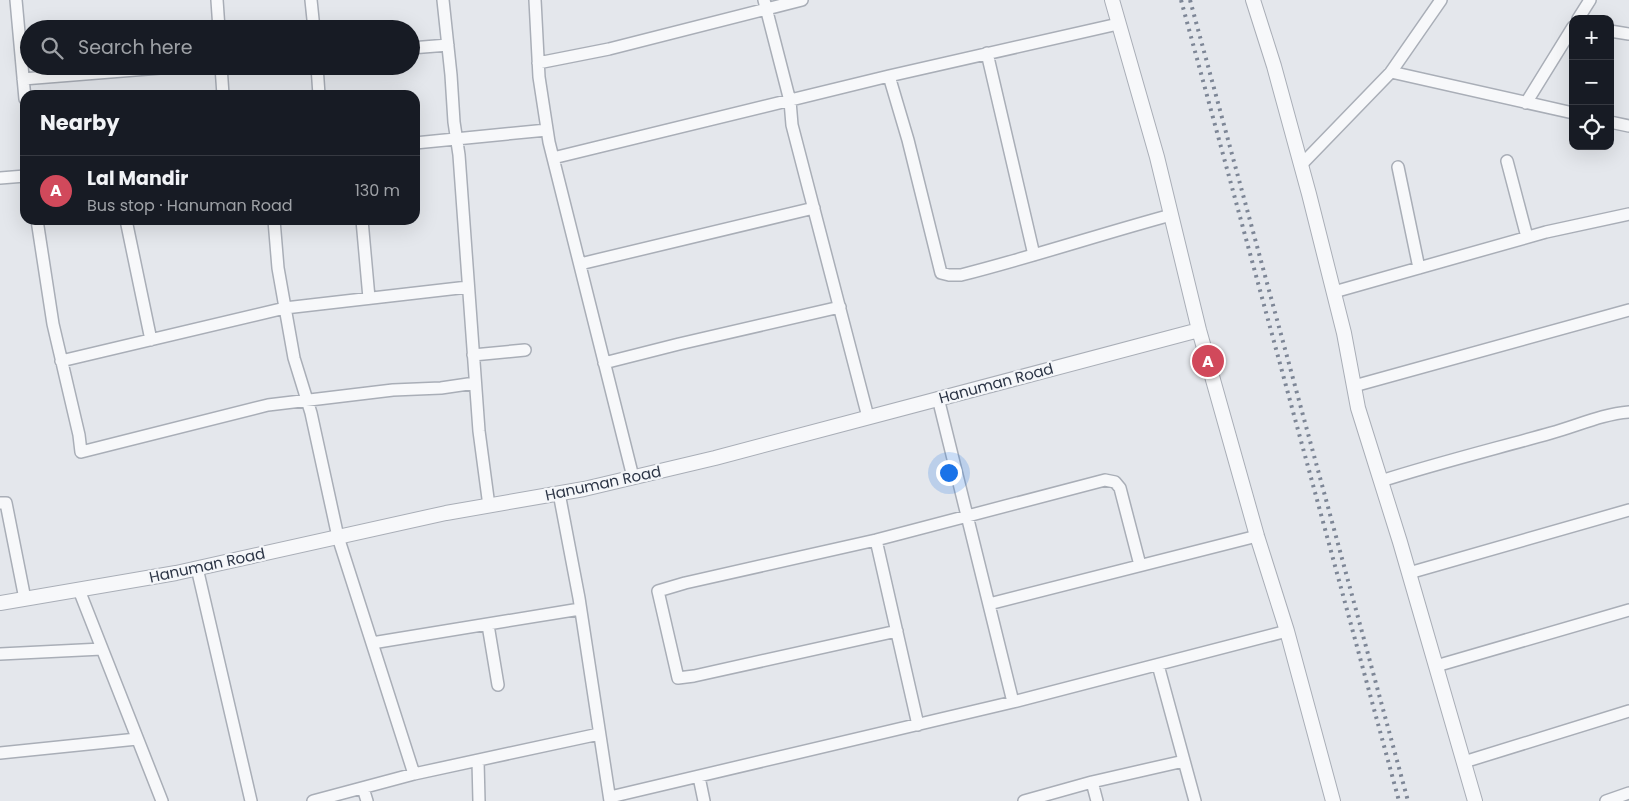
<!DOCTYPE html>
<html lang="en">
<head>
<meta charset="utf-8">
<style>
  :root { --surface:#171b24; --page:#242831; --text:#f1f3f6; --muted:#9ea1a6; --line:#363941; --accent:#d1495b }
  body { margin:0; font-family:Poppins,sans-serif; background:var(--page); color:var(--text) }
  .controls { position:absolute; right:15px; top:15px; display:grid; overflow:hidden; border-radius:10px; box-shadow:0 5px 20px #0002 }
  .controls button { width:45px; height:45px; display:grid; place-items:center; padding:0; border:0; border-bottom:1px solid var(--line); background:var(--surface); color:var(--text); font:25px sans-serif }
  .you { position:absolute; left:948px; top:472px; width:18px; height:18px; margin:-12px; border:4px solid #fff; border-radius:50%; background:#1a73e8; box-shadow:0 0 0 8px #1a73e833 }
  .badge { display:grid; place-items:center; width:32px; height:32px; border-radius:50%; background:var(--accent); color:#fff; font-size:16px; font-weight:700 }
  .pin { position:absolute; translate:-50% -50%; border:2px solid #fff; box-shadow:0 1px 5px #0006 }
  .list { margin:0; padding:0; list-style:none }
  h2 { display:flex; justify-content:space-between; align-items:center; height:65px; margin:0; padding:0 20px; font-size:21px }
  h2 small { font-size:16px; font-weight:400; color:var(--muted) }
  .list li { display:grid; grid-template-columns:32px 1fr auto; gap:15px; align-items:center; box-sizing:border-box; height:70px; padding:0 20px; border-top:1px solid var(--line) }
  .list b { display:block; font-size:19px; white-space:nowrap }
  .list p { margin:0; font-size:16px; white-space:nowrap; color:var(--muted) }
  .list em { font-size:16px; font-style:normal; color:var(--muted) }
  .icon { flex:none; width:28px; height:28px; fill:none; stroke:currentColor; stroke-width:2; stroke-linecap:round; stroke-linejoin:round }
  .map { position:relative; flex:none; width:1629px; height:801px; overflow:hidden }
  .search { position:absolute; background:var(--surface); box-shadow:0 5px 20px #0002; left:20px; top:20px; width:400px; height:55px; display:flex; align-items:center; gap:12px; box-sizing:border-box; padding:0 18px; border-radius:28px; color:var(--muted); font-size:19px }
  .panel { position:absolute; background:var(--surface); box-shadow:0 5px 20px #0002; left:20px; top:90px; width:400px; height:135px; border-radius:15px }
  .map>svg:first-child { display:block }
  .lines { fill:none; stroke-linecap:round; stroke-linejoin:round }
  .minor-casing { stroke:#a9aeb7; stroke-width:14 }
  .tertiary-casing { stroke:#a9aeb7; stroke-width:16 }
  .minor { stroke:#f7f8fa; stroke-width:11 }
  .tertiary { stroke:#f7f8fa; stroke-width:14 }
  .rail { stroke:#7d8696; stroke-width:4; stroke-dasharray:2.5 5; stroke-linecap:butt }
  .labels { text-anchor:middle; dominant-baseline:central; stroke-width:4.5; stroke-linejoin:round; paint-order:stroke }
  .street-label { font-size:15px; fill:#2b3445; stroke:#f4f6f9 }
</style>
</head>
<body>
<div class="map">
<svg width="1629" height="801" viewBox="0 0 1629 801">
  <rect width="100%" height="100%" fill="#e4e7ec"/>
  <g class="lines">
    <g class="minor-casing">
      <path id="minor" d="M 16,0 L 25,99
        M 217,0 L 219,29
        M 311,0 L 314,29
        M 443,0 L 451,75 L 454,122 L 459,155 L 479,431 L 489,506
        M 535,0 L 539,77 L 549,142 L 633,477
        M 764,0 L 790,101 L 792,125 L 868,417
        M 1578,19 L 1590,0
        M 1610,31 L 1629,34
        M 411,48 L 448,45
        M 987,53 L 1034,255
        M 538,63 L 609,49 L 802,0
        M 221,66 L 223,95
        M 317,66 L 319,95
        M 1391,72 L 1573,113
        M 889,76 L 908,140 L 941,273 L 949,275 L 961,275 C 1032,257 1101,234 1171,215
        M 23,79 L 185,66
        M 1526,103 L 1573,27
        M 1610,122 L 1629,126
        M 415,143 L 547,130
        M 553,158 L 889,76 L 1118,24
        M 1507,161 L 1527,237
        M 1301,165 L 1391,72 L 1441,0
        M 1398,167 L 1419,268
        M 0,178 L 25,176
        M 37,220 L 53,324 L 79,435 L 81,452 L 268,405 L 393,390 L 441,388 L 475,383
        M 126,220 L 151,340
        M 274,220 L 278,268 L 294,358 L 311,413 L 338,537 L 414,774
        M 362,220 L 369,298
        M 580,264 L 814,208
        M 1334,292 L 1546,232 L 1629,214
        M 473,355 L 525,350
        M 61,361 L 285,308 L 468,287
        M 604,363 L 679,344 L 840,307
        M 1354,386 L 1629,310
        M 938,398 L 1013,702
        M 1381,481 C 1437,463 1494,449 1551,433 C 1577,426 1602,414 1629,412
        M 559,493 L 579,598 L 610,801
        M 0,503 L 6,503 L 25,599
        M 876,540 L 918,725
        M 197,568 L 251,801
        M 1409,573 L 1629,510
        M 79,590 L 162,801
        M 989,604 L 1257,536
        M 488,625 L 498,685
        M 897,631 L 694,676 L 678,678 L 658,591 L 685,583 L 876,540 L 1105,480 L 1115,482 L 1120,488 L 1140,565
        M 372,643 L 580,609
        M 0,654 L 102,649
        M 1158,665 L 1195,801
        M 1436,666 L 1629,610
        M 0,753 L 137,739
        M 478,761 L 479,801
        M 1464,762 L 1629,711
        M 699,777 L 704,801
        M 1092,782 L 1097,801
        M 363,788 L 367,801
        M 610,797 L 1013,702 L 1287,631
        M 313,801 L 414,774 L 599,734
        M 1024,801 L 1092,782 L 1184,761
        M 1606,801 L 1629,793"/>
    </g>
    <g class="tertiary-casing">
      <path id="tertiary" d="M 1112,0 L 1157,157 L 1199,330 L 1257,536 L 1287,631 L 1333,801
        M 1253,0 L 1274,66 L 1309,194 L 1344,333 L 1358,408 L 1400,542 L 1475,801
        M 0,603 L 176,573 L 446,513 L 584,489 L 715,458 L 1199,330"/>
    </g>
    <use href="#minor" class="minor"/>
    <use href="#tertiary" class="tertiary"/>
    <path class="rail" d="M 1181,0 L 1399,801
      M 1190,0 L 1408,801"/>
  </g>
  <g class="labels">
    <g class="street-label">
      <text transform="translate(996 383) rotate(-15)">Hanuman Road</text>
      <text transform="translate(603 483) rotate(-12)">Hanuman Road</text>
      <text transform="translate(207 565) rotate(-12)">Hanuman Road</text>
    </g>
  </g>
</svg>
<div class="controls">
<button>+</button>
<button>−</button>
<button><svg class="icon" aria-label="locate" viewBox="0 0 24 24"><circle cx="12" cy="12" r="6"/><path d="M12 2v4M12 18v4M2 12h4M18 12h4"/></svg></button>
</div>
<div class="you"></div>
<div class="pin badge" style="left:1208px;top:361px">A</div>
<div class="search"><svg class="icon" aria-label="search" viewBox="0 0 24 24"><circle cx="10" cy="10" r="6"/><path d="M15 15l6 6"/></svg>Search here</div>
<section class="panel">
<h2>Nearby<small></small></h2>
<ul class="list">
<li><span class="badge">A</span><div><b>Lal Mandir</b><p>Bus stop · Hanuman Road</p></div><em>130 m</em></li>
</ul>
</section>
</div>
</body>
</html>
